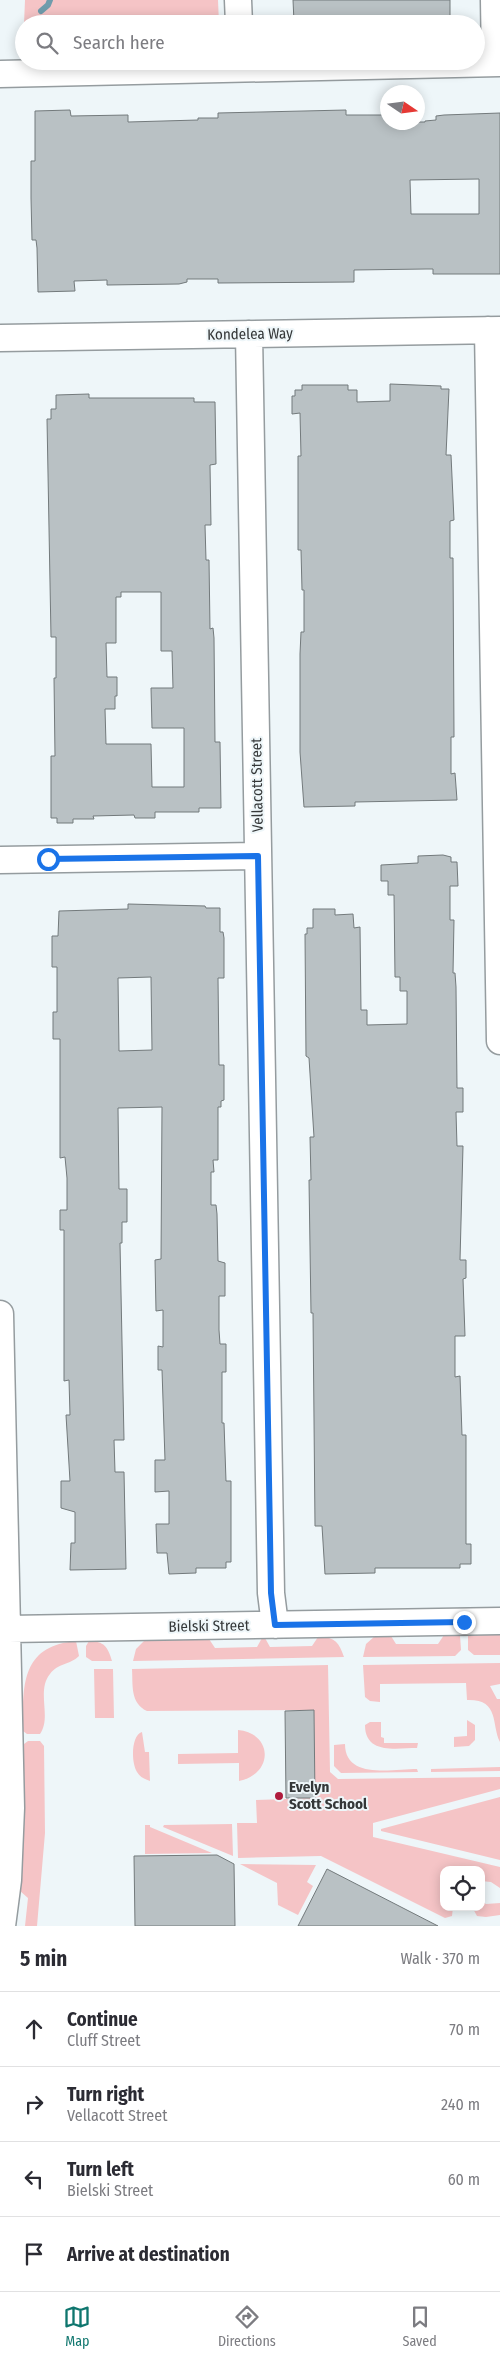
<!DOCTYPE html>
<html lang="en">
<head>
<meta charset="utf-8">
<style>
  :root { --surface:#fff; --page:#f2f2f3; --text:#2b2b33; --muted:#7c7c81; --line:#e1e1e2; --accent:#0f766e }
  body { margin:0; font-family:"Fira Sans Condensed",sans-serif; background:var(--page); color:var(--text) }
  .controls { position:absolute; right:15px; bottom:15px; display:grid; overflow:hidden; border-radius:10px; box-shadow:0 2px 12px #0003 }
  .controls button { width:45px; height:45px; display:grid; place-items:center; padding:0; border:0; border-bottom:1px solid var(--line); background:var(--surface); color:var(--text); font:25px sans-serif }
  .compass { position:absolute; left:380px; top:85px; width:45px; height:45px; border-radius:50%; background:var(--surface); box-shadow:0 2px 12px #0003; rotate:103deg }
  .stop { position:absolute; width:15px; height:15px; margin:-11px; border:4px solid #1a73e8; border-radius:50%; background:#fff }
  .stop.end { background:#1a73e8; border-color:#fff; box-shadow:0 1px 5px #0008 }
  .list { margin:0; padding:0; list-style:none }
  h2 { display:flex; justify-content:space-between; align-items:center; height:65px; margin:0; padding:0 20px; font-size:21px }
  h2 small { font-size:16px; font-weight:400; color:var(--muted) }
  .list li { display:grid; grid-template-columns:32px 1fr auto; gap:15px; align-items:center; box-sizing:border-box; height:75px; padding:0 20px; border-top:1px solid var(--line) }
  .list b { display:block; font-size:19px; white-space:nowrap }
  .list p { margin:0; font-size:16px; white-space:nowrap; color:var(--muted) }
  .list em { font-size:16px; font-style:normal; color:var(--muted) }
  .icon { flex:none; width:28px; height:28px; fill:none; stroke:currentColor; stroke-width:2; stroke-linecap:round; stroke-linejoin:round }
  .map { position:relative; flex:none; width:500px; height:1926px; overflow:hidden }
  .search { position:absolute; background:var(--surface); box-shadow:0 2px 12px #0003; left:15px; right:15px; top:15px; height:55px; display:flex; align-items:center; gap:12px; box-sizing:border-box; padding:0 18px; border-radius:28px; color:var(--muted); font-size:19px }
  .sheet { height:365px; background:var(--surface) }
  nav { display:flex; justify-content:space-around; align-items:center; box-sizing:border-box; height:70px; border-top:1px solid var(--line); background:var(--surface); font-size:14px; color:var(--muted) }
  nav a { display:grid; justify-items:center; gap:2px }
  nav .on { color:var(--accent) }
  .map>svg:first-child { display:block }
  .green { fill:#f5c4c6 }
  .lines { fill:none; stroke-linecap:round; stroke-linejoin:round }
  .stream { stroke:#709cac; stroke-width:6 }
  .building { fill:#b9c1c4; stroke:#737a7c; fill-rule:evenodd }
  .minor-casing { stroke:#959c9f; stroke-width:29 }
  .minor { stroke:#fff; stroke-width:26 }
  .route { stroke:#1a73e8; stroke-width:6 }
  .poi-dot { fill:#af1b3d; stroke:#eef6f9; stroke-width:2 }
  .labels { text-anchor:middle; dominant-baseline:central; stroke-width:4; stroke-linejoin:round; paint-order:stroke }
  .street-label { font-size:15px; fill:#343738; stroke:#eef6f9 }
  .poi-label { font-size:15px; font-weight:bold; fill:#343738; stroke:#eef6f9; text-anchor:start }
</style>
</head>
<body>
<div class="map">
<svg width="500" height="1926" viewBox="0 0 500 1926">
  <rect width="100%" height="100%" fill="#eef6f9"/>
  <path class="green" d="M 25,0 L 218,0 L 219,24 L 24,24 Z
    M 468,1634 L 500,1634 L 500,1655 L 474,1655 L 468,1650 Z
    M 444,1635 L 460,1635 L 461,1650 L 455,1656 L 363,1657 L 366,1644 L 375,1636 L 391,1636 L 396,1644 L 438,1644 Z
    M 318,1637 C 334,1636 339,1642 344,1657 L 133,1661 L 136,1649 L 145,1640 L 209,1639 L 215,1648 L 257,1647 L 262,1638 L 265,1638 L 270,1647 L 312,1646 Z
    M 76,1641 L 79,1656 C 70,1665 58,1663 50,1674 C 36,1691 52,1717 40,1734 L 27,1734 L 23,1731 C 23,1687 20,1646 76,1641 Z
    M 89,1641 C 104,1641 108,1647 112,1661 L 92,1661 L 86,1657 L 86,1646 Z
    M 500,1663 L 500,1684 L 490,1686 L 497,1699 L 500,1699 L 500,1742 C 491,1724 500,1699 467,1700 L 466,1683 L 380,1684 L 380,1702 L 370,1701 L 365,1697 L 363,1665 Z
    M 328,1665 L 330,1772 L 338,1779 L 500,1777 L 500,1789 L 373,1823 L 373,1837 L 500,1867 L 500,1888 L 491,1882 L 481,1881 L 481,1870 L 444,1870 L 444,1907 L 453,1907 L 452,1916 L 445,1918 L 321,1856 L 238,1858 L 237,1823 L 257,1823 L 256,1800 L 315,1798 L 314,1710 L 147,1711 C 130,1703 133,1685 132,1669 Z
    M 94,1669 L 113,1669 L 114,1718 L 95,1718 Z
    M 467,1720 L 475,1725 L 475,1740 L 469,1746 L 454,1747 L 454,1737 L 467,1736 Z
    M 370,1722 L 381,1722 L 381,1737 L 384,1738 L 384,1743 L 418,1743 L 417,1748 C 397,1748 365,1755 365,1725 Z
    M 238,1730 C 273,1733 274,1774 239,1781 L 239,1763 L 178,1764 L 178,1754 L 238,1753 Z
    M 142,1732 L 145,1752 L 149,1752 L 150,1781 C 144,1779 140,1777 137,1772 C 131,1763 131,1735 142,1732 Z
    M 28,1741 L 40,1741 L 44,1746 L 45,1833 L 37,1926 L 25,1926 L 28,1898 L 20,1891 L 24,1805 L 24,1744 Z
    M 345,1744 C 345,1780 393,1769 417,1769 L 418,1772 L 341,1773 L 334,1766 L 334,1745 Z
    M 500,1767 L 500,1771 L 431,1772 L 431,1769 Z
    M 500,1797 L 500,1860 L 381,1831 L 381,1829 Z
    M 232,1824 L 233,1856 L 163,1827 L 164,1825 Z
    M 145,1825 L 150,1825 L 150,1827 L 212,1853 L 145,1854 Z
    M 240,1864 L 316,1865 L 307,1882 L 313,1886 L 298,1915 L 278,1905 L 277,1883 Z
    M 481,1901 L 486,1904 L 500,1903 L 500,1915 L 486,1917 L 477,1916 L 472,1907 L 481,1907 Z"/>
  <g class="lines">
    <path class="stream" d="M 41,11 L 48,5 L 50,0"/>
  </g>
  <path class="building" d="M 293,0 L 450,0 L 450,20 L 406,21 L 406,18 L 294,22 Z
    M 70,110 L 71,116 L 128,115 L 128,122 L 198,120 L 198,118 L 218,118 L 218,113 L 346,110 L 346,115 L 388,115 L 388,122 L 425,122 L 425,121 L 436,120 L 436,116 L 444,115 L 500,113 L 500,274 L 433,274 L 433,269 L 426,269 L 354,270 L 354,282 L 218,283 L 218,279 L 187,279 L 187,282 L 179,284 L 107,285 L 107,280 L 74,281 L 75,291 L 38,292 L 37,248 L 36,240 L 32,240 L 31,198 L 31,161 L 35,161 L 35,111 ZM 479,179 L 479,214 L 411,214 L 410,180 Z
    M 390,384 L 441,386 L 441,389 L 449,389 L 446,455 L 451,455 L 454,520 L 450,521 L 450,558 L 453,558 L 454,737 L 451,737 L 451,774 L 455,773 L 457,800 L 355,802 L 355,806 L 304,807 L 300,752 L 300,654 L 301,632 L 304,632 L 304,590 L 302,590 L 301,550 L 298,550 L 298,456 L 301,456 L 300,413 L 292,414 L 292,396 L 295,396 L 295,390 L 302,390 L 302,385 L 348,385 L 348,390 L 357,390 L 357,402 L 390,401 Z
    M 89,394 L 89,398 L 194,398 L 194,402 L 215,402 L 216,464 L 210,465 L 211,525 L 205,525 L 206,560 L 209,560 L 210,629 L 213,628 L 214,638 L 215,742 L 220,742 L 221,808 L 199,808 L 199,812 L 155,812 L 155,818 L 135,818 L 134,815 L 93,816 L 94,819 L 73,819 L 73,823 L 57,823 L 57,818 L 51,818 L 51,756 L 55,756 L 54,678 L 56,678 L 56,637 L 51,637 L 47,419 L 51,419 L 51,409 L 56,409 L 56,395 ZM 121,592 L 161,592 L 161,651 L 172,651 L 173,688 L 151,688 L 152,728 L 184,728 L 184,787 L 152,787 L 151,744 L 106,744 L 105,709 L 115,709 L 115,696 L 117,696 L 117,677 L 107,677 L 106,643 L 116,643 L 116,597 L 121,597 Z
    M 443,855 L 451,857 L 451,862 L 457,862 L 458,886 L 450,886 L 450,920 L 454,920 L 453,973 L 455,973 L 456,987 L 457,1088 L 463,1088 L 463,1112 L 456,1112 L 457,1146 L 463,1146 L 460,1260 L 466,1260 L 466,1278 L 463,1279 L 465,1336 L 455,1336 L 455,1377 L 460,1376 L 462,1435 L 466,1435 L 466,1544 L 471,1544 L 471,1564 L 460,1564 L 460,1568 L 375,1568 L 375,1573 L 325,1574 L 322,1526 L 315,1526 L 313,1313 L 311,1313 L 309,1180 L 311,1180 L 310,1137 L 314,1137 L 309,1058 L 306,1056 L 305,934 L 307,934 L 307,928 L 313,928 L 313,909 L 335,909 L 335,915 L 353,914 L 354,928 L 360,927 L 361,1010 L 367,1010 L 367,1025 L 407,1024 L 407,991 L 400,991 L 400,977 L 395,977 L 394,895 L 388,895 L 388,881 L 381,881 L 381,865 L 418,863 L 418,856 Z
    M 128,904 L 205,906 L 206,908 L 220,908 L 220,932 L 223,932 L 224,938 L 224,978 L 218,978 L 219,1065 L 224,1065 L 224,1100 L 221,1101 L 221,1107 L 218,1107 L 218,1160 L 213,1160 L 214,1172 L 211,1172 L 211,1205 L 216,1205 L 217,1214 L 218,1261 L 225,1263 L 225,1296 L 219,1296 L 219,1330 L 220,1344 L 226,1344 L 226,1372 L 222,1372 L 222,1423 L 224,1423 L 226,1481 L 231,1481 L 231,1562 L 226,1562 L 226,1568 L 196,1568 L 196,1573 L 169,1574 L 167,1553 L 157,1553 L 156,1524 L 169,1524 L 169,1491 L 155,1492 L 155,1460 L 165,1460 L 162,1370 L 158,1370 L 158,1346 L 163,1347 L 163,1310 L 156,1311 L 155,1260 L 161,1259 L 162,1107 L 118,1108 L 119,1189 L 127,1189 L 127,1222 L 122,1222 L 122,1243 L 120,1243 L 124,1440 L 114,1440 L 115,1472 L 124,1472 L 126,1569 L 70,1570 L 71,1543 L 75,1543 L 75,1512 L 61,1508 L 61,1481 L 70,1481 L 66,1415 L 70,1415 L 69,1380 L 64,1381 L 64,1230 L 60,1230 L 60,1210 L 67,1210 L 67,1178 L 65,1157 L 60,1158 L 60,1039 L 53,1039 L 53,1012 L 57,1012 L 57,967 L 52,967 L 52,936 L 58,936 L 59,911 L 128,909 ZM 151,977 L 152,1050 L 119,1051 L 118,978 Z
    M 314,1710 L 315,1798 L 286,1798 L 285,1711 Z
    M 217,1855 L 234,1864 L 235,1926 L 135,1926 L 134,1856 Z
    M 327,1869 L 438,1926 L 298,1926 Z"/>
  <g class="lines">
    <g class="minor-casing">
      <path id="minor" d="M 238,0 L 239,24
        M 494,0 L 495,63
        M 0,74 L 500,63
        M 488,330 L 500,1041
        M 249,334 L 271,1593 L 275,1625
        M 0,338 L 500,330
        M 0,860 L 258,856
        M 0,1314 L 11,1808 L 8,1880 L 2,1926
        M 9,1629 L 500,1621"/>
    </g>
    <use href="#minor" class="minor"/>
  </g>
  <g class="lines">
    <path class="route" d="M 48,859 L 258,856 L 271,1593 L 275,1625 L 464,1622"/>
  </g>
  <circle class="poi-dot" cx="279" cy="1796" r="5"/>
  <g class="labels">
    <g class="street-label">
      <text transform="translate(250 334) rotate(-1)">Kondelea Way</text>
      <text transform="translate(257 785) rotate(-91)">Vellacott Street</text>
      <text transform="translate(209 1626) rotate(-1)">Bielski Street</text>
    </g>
    <g class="poi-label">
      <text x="289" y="1787">Evelyn<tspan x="289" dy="17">Scott School</tspan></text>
    </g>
  </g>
</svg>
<div class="controls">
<button><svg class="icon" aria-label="locate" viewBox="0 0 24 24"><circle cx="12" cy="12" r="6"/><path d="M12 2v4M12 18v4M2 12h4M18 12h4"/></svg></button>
</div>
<svg class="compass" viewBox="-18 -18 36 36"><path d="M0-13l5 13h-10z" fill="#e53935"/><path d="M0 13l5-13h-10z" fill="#7c7c81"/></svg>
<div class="stop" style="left:48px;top:859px"></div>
<div class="stop end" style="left:464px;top:1622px"></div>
<div class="search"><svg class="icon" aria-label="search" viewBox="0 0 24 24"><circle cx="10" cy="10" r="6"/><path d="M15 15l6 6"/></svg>Search here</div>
</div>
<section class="sheet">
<h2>5 min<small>Walk · 370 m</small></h2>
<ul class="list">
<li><svg class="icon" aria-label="ahead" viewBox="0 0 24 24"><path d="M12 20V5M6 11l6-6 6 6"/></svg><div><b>Continue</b><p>Cluff Street</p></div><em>70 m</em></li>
<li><svg class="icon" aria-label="right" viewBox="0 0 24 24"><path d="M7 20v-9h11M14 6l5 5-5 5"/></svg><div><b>Turn right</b><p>Vellacott Street</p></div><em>240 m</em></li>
<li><svg class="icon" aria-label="left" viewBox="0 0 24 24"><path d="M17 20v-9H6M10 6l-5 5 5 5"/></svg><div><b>Turn left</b><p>Bielski Street</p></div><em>60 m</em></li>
<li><svg class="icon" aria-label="arrive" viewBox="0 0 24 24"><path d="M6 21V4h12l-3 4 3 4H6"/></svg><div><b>Arrive at destination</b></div></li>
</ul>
</section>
<nav>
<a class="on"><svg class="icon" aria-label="map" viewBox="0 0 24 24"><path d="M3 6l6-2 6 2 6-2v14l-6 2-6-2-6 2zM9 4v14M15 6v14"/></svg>Map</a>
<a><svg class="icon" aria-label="directions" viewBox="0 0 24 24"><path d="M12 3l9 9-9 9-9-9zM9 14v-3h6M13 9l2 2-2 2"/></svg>Directions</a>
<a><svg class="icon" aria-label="saved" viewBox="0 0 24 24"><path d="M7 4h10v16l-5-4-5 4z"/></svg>Saved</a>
</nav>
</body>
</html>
